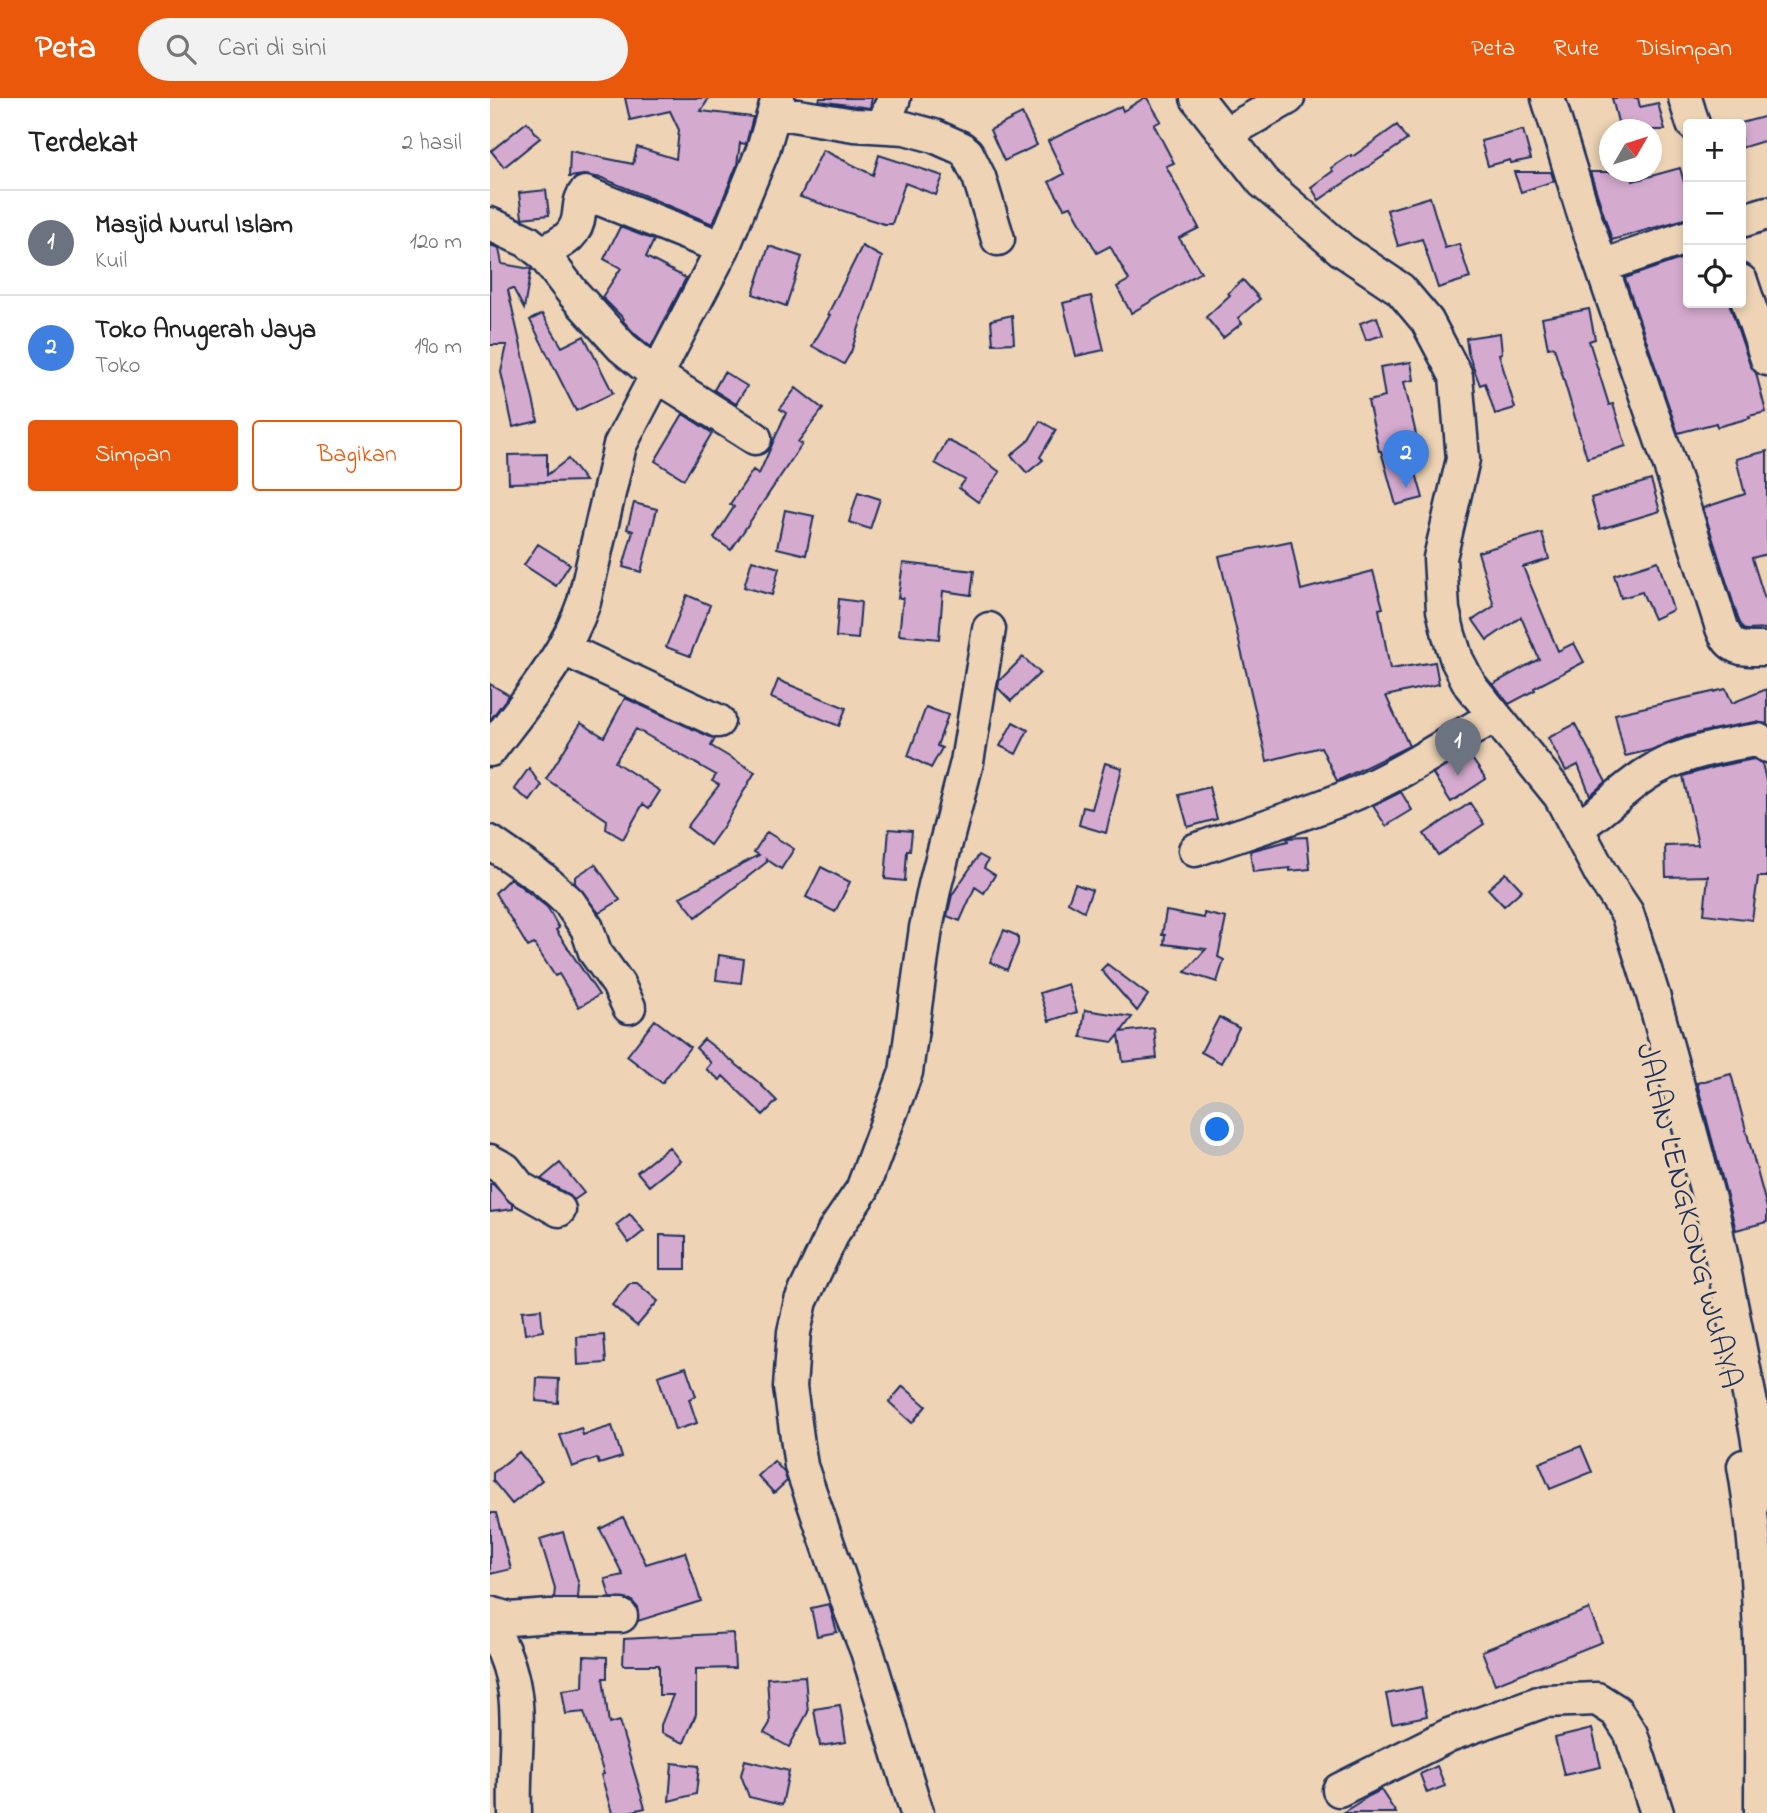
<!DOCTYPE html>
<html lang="id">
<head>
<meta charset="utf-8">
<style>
  :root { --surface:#fff; --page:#f2f2f2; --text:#222; --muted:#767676; --line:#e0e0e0; --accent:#ea580c }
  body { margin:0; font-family:"Indie Flower",sans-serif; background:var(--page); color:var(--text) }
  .controls { position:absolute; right:21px; top:21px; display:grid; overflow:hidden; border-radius:7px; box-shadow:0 4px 10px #0003 }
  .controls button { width:63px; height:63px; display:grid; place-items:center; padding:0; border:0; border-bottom:2px solid var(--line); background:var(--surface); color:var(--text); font:35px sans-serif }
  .compass { position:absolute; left:1109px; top:21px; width:63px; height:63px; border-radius:50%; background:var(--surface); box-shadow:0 4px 10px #0003; rotate:51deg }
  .you { position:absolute; left:728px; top:1032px; width:24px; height:24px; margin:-18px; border:5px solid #fff; border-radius:50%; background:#1a73e8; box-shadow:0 0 0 10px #1a73e833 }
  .badge { display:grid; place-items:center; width:46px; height:46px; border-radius:50%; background:var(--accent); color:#fff; font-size:23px; font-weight:700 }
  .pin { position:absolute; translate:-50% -58px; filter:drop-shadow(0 2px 4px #0008) }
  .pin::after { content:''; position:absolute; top:37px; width:24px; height:21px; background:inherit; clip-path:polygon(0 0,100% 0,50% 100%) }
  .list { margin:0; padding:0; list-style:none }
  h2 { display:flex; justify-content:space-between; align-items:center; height:91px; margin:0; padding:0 28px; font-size:30px }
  h2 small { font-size:23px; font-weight:400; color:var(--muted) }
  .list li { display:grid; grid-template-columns:46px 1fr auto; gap:21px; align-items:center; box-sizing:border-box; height:105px; padding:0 28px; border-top:2px solid var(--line) }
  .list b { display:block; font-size:26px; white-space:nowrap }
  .list p { margin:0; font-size:23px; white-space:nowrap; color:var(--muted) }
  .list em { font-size:23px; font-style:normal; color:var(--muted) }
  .actions { display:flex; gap:14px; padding:21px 28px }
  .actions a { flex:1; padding:16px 0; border:2px solid var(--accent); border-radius:7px; text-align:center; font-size:24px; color:var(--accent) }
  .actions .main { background:var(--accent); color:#fff }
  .icon { flex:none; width:38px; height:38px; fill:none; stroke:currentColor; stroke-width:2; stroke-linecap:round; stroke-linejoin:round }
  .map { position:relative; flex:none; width:1277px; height:1715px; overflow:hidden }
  header { display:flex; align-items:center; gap:42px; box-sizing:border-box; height:98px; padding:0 35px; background:var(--accent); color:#fff }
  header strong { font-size:33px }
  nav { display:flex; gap:38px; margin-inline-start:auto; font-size:24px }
  .search { width:490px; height:63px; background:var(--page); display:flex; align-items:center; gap:18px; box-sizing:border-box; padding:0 24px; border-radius:38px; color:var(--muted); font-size:26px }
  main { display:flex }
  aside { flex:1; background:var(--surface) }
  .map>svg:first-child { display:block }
  .building { fill:#d5aacf; stroke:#1b2f5e; stroke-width:2 }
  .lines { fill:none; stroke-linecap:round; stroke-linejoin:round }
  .minor-casing { stroke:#1b2f5e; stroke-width:37 }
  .minor { stroke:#eed4b5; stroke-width:32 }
  .labels { text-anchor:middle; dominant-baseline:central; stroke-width:7; stroke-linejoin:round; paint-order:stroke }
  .street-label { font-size:32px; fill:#1b2f5e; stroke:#eed4b5 }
</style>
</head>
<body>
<header>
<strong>Peta</strong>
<div class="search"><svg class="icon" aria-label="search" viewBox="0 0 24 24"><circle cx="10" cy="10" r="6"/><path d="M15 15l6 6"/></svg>Cari di sini</div>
<nav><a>Peta</a><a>Rute</a><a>Disimpan</a></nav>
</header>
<main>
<aside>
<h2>Terdekat<small>2 hasil</small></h2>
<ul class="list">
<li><span class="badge" style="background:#6b7280">1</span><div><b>Masjid Nurul Islam</b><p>Kuil</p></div><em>120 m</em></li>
<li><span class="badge" style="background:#3f7fe0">2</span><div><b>Toko Anugerah Jaya</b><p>Toko</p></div><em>190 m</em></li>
</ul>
<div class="actions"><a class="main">Simpan</a><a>Bagikan</a></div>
</aside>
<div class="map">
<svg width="1277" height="1715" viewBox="0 0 1277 1715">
  <rect width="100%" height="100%" fill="#eed4b5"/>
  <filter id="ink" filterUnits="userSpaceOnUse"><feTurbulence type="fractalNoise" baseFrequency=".0143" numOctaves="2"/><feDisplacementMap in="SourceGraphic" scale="14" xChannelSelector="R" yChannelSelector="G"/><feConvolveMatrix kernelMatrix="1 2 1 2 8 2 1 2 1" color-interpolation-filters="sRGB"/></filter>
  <g filter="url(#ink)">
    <path class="building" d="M 135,0 L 219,0 L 211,13 L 263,19 L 256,46 L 250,45 L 247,67 L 223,126 L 112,80 L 94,77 L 79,79 L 80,53 L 143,66 L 147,49 L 186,61 L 189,32 L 180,13 L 140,22 Z
      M 330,0 L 382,0 L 380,10 L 329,3 Z
      M 654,0 L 657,0 L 671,23 L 664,27 L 684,65 L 676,68 L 709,130 L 689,140 L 711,174 L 641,215 L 627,189 L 639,182 L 620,148 L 607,155 L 581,108 L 574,110 L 559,84 L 574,76 L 558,43 L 631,8 L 633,13 Z
      M 1122,0 L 1148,0 L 1150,9 L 1168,5 L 1175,32 L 1130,32 Z
      M 532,16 L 547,47 L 514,63 L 500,32 Z
      M 1277,18 L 1277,42 L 1251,50 L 1251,25 Z
      M 37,24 L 50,40 L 14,69 L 1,53 Z
      M 907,27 L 917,42 L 829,102 L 821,89 L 843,73 L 841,70 L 861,57 L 862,59 Z
      M 1033,32 L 1041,61 L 1021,65 L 1020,62 L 998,68 L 991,43 Z
      M 333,52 L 383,77 L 389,57 L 453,78 L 446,97 L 415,85 L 402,126 L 394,126 L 310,99 Z
      M 1190,70 L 1198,98 L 1198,120 L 1122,142 L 1100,74 L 1140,74 L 1143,83 Z
      M 1024,74 L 1061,74 L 1064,83 L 1031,94 Z
      M 56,92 L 59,117 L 32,120 L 29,95 Z
      M 940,99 L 955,150 L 969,146 L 980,180 L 948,190 L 932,141 L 908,148 L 897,112 Z
      M 130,129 L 164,142 L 156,159 L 196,180 L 161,249 L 145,236 L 133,223 L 134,221 L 112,199 L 131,170 L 114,161 Z
      M 0,147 L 9,150 L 12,166 L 41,171 L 34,211 L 23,190 L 18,192 L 48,323 L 23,329 L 11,274 L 17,247 L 0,247 Z
      M 279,148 L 312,159 L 296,208 L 263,196 Z
      M 372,148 L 392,159 L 361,254 L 354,266 L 322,248 L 340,217 L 338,216 Z
      M 1196,159 L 1198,166 L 1198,205 L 1239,205 L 1260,267 L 1266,275 L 1276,314 L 1259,318 L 1260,320 L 1227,329 L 1226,325 L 1188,335 L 1135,180 Z
      M 753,182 L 770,201 L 748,220 L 752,225 L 733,240 L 716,219 L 740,197 L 738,195 Z
      M 601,198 L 614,252 L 586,258 L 573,205 Z
      M 1099,211 L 1105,241 L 1099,243 L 1119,307 L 1123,306 L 1136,348 L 1097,360 L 1064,249 L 1058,250 L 1052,220 Z
      M 52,216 L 72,249 L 94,238 L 123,295 L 86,313 L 40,222 Z
      M 522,217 L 524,245 L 503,246 L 501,222 Z
      M 887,219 L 893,237 L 876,242 L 870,225 Z
      M 1010,235 L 1012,255 L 1009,256 L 1025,310 L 1005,316 L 995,285 L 990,287 L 978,255 L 976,240 Z
      M 921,264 L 924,282 L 914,284 L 928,345 L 918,347 L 933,400 L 906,407 L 891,353 L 889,353 L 878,303 L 895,299 L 890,269 Z
      M 234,274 L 257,288 L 246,306 L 224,292 Z
      M 306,290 L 333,311 L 308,344 L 312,346 L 241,452 L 224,440 L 244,409 L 240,406 L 263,372 L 269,376 L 296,315 L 290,311 Z
      M 193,316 L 222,335 L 194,381 L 165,363 Z
      M 550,323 L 566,332 L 550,359 L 553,362 L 537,375 L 521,357 L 539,342 Z
      M 457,342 L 485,356 L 510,374 L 488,404 L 469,390 L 475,382 L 445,365 Z
      M 1277,353 L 1277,456 L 1262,460 L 1277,508 L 1277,531 L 1257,532 L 1253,531 L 1249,523 L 1213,410 L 1255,396 L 1246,361 Z
      M 57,356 L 57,377 L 78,361 L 95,383 L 19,385 L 18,357 Z
      M 1161,382 L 1170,413 L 1110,431 L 1101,400 Z
      M 368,394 L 390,401 L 380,431 L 359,424 Z
      M 144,405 L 167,411 L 151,474 L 133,469 L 143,433 L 137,431 Z
      M 295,412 L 324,418 L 316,457 L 287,450 Z
      M 1052,435 L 1059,461 L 1033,469 L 1068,553 L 1084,545 L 1094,564 L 1044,590 L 1045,592 L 1019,606 L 1003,586 L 1049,561 L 1031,519 L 997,542 L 983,522 L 1004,508 L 988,454 Z
      M 801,443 L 811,492 L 883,473 L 893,510 L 889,511 L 900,571 L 945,564 L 949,586 L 896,598 L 919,648 L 847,683 L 831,649 L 777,663 L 729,458 Z
      M 48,446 L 80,466 L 66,488 L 34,467 Z
      M 262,462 L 289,470 L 282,497 L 254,489 Z
      M 1168,463 L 1183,512 L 1164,521 L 1152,494 L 1131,500 L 1124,477 Z
      M 413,465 L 484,473 L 481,497 L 453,493 L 449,541 L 409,537 L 413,500 L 408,500 Z
      M 197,497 L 220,507 L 200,558 L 176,549 Z
      M 349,501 L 371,504 L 368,541 L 346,539 Z
      M 533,559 L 550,575 L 521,603 L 508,590 L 509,583 Z
      M 288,582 L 356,610 L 349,628 L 281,600 Z
      M 0,586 L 19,597 L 0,622 Z
      M 1236,591 L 1242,605 L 1277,591 L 1277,626 L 1265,624 L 1221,632 L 1189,640 L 1161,652 L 1135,658 L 1125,616 Z
      M 135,600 L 225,641 L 221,648 L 265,674 L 233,729 L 220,747 L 197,729 L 229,687 L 222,683 L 226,677 L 146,631 L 125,664 L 170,693 L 159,710 L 153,706 L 133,741 L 116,731 L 117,722 L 56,681 L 91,625 L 114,639 Z
      M 436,609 L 458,617 L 447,648 L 452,650 L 441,670 L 418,658 Z
      M 523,624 L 538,632 L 526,656 L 510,648 Z
      M 1085,626 L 1116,684 L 1100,697 L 1088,667 L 1076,673 L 1058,640 Z
      M 978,655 L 996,681 L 961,704 L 943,676 Z
      M 1264,661 L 1272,665 L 1277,687 L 1277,779 L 1268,779 L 1262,822 L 1214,816 L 1218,778 L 1176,779 L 1175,748 L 1208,747 L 1193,678 L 1229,668 Z
      M 615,665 L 632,670 L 616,735 L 589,727 L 593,709 L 602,711 Z
      M 39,670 L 51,688 L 40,703 L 24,691 Z
      M 719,689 L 727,721 L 698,729 L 689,697 Z
      M 911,694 L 922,712 L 896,728 L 883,708 Z
      M 980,705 L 994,726 L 948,757 L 934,736 Z
      M 399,731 L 422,733 L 420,753 L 417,753 L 415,783 L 395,781 Z
      M 277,734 L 304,751 L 291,771 L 276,761 L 277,764 L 206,819 L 190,799 L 269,757 L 264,754 Z
      M 817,739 L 820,771 L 800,773 L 800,770 L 763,774 L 760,753 L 798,743 L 797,740 Z
      M 489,757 L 498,762 L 494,770 L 505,777 L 494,795 L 485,789 L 470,823 L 457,818 L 462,797 Z
      M 105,766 L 130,802 L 109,815 L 85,785 L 85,779 Z
      M 331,769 L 360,784 L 345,814 L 316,799 Z
      M 1016,775 L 1032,792 L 1014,808 L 998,791 Z
      M 20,780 L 57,809 L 69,830 L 66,832 L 109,897 L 89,909 L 69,876 L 65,878 L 44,846 L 38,849 L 5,795 Z
      M 585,786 L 602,792 L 594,813 L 578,804 Z
      M 676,813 L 714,820 L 714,815 L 736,820 L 728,859 L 734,862 L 727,884 L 695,874 L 716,851 L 674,846 L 675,837 L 672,837 Z
      M 514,832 L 528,838 L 528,846 L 517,872 L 500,864 Z
      M 229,857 L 254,861 L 251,885 L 226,882 Z
      M 617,866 L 658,897 L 647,913 L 611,872 Z
      M 578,886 L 587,914 L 559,923 L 550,895 Z
      M 595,912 L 642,919 L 631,934 L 664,930 L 667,960 L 633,964 L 629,937 L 623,944 L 591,939 Z
      M 729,919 L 749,930 L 731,965 L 711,954 Z
      M 165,922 L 200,949 L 172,985 L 137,958 Z
      M 214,941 L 267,983 L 287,1003 L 273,1017 L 233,978 L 230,982 L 216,971 L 221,965 L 206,950 Z
      M 1241,976 L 1277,1110 L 1277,1124 L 1246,1132 L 1207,985 Z
      M 179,1049 L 190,1063 L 159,1088 L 147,1074 Z
      M 70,1065 L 94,1095 L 84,1102 L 78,1096 L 51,1081 Z
      M 0,1086 L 3,1086 L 23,1107 L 23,1111 L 0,1114 Z
      M 140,1116 L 154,1133 L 139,1145 L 126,1127 Z
      M 170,1137 L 196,1138 L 196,1171 L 170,1171 Z
      M 140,1185 L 147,1185 L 168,1203 L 147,1228 L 122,1207 Z
      M 51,1211 L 53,1233 L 35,1236 L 32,1213 Z
      M 114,1237 L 116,1265 L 88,1267 L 87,1239 Z
      M 196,1269 L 206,1298 L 199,1301 L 207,1325 L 185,1332 L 168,1278 Z
      M 47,1280 L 69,1281 L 68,1305 L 46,1303 Z
      M 413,1288 L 436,1308 L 422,1325 L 399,1304 Z
      M 122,1328 L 132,1359 L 109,1366 L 107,1360 L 82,1369 L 70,1337 L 91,1330 L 93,1337 Z
      M 1091,1348 L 1102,1374 L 1060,1391 L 1049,1365 Z
      M 29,1354 L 52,1382 L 22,1406 L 3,1383 L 3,1375 Z
      M 284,1363 L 294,1374 L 297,1383 L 284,1395 L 268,1378 Z
      M 0,1415 L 6,1415 L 21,1471 L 0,1476 Z
      M 133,1419 L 156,1466 L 195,1454 L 211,1503 L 148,1523 L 147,1509 L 141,1502 L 120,1500 L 115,1481 L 133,1477 L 110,1431 Z
      M 73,1434 L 89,1487 L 88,1500 L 64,1500 L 65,1490 L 50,1441 Z
      M 339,1506 L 347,1534 L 327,1538 L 321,1510 Z
      M 1099,1511 L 1112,1544 L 1005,1586 L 992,1553 Z
      M 243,1535 L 245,1570 L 206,1571 L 206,1616 L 194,1645 L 171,1635 L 171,1627 L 183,1597 L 169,1597 L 169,1567 L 133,1567 L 134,1541 Z
      M 94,1558 L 117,1559 L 117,1580 L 113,1580 L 119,1626 L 129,1623 L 155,1710 L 135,1715 L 122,1715 L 111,1677 L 114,1676 L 94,1614 L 76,1616 L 72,1592 L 93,1589 Z
      M 315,1578 L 318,1614 L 299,1649 L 274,1635 L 280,1625 L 277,1580 Z
      M 931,1589 L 937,1618 L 902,1625 L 896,1596 Z
      M 350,1607 L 356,1644 L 330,1648 L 324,1611 Z
      M 1102,1631 L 1111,1669 L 1074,1677 L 1065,1640 Z
      M 255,1662 L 299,1673 L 292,1707 L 259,1699 L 251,1677 Z
      M 182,1665 L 209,1668 L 206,1696 L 179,1703 Z
      M 947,1668 L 955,1688 L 937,1695 L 930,1676 Z
      M 891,1692 L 906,1715 L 852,1715 L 879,1698 Z"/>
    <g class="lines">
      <g class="minor-casing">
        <path id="minor" d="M 707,0 L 773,84 L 852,152 L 910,191 L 937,223 L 966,278 L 973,361 L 950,460 L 953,512 L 959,537 L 967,562 L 980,587 L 1070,698 L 1111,776 L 1137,815 L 1163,897 L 1223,1116 L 1266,1331 L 1277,1396
          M 1058,0 L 1095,120 L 1186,385 L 1232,530 C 1241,554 1254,551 1277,551
          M 1195,0 L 1203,26
          M 284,14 L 364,27 L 415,30 L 444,38 L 471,50 L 477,55 L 489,79 L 508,141
          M 393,28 L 404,0
          M 735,36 L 798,0
          M 1251,123 L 1277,115
          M 0,126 L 37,143 L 52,155 L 83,195 L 132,249 L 166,277 L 265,340
          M 52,155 C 70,145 87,139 89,116 C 90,108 90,101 95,95 L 233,150
          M 1112,168 L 1198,139
          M 1251,183 L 1277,261
          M 74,551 L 228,623
          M 0,652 C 35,605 75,560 94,504 L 130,347 L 233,150 L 273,52 L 288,0
          M 1087,730 C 1111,714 1131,693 1155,677 C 1186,656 1232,647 1268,642 L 1277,648
          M 0,744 L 53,781 L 79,804 L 97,830 L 105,854 L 128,886 L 139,909
          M 705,752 C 757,734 811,718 862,697 C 912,676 957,645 1003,619
          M 0,1063 L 15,1071 L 30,1090 L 69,1112
          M 1254,1368 C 1274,1483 1271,1599 1271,1715
          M 0,1515 L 20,1521 L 60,1518 L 131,1518
          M 0,1527 C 41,1594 22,1644 25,1715
          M 849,1692 L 959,1637 L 1054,1603 L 1107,1601 L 1126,1613 L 1141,1636 L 1167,1715
          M 427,1715 L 377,1553 L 361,1513 L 311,1368 L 300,1289 L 304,1234 L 311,1203 L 344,1133 L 372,1092 L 416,974 L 436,830 L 445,787 L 477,664 L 499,531"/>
      </g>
      <use href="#minor" class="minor"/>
    </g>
  </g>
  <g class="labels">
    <g class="street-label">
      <text transform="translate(1197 1118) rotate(76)">JALAN LENGKONG WUAYA</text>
    </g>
  </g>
</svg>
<div class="controls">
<button>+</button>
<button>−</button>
<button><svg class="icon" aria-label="locate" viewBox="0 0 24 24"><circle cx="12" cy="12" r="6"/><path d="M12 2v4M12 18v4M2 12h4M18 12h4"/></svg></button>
</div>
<svg class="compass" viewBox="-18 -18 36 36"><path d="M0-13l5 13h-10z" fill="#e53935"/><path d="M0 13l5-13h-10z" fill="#767676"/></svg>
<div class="you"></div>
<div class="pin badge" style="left:968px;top:678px;background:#6b7280">1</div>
<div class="pin badge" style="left:916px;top:390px;background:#3f7fe0">2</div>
</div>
</main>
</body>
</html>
